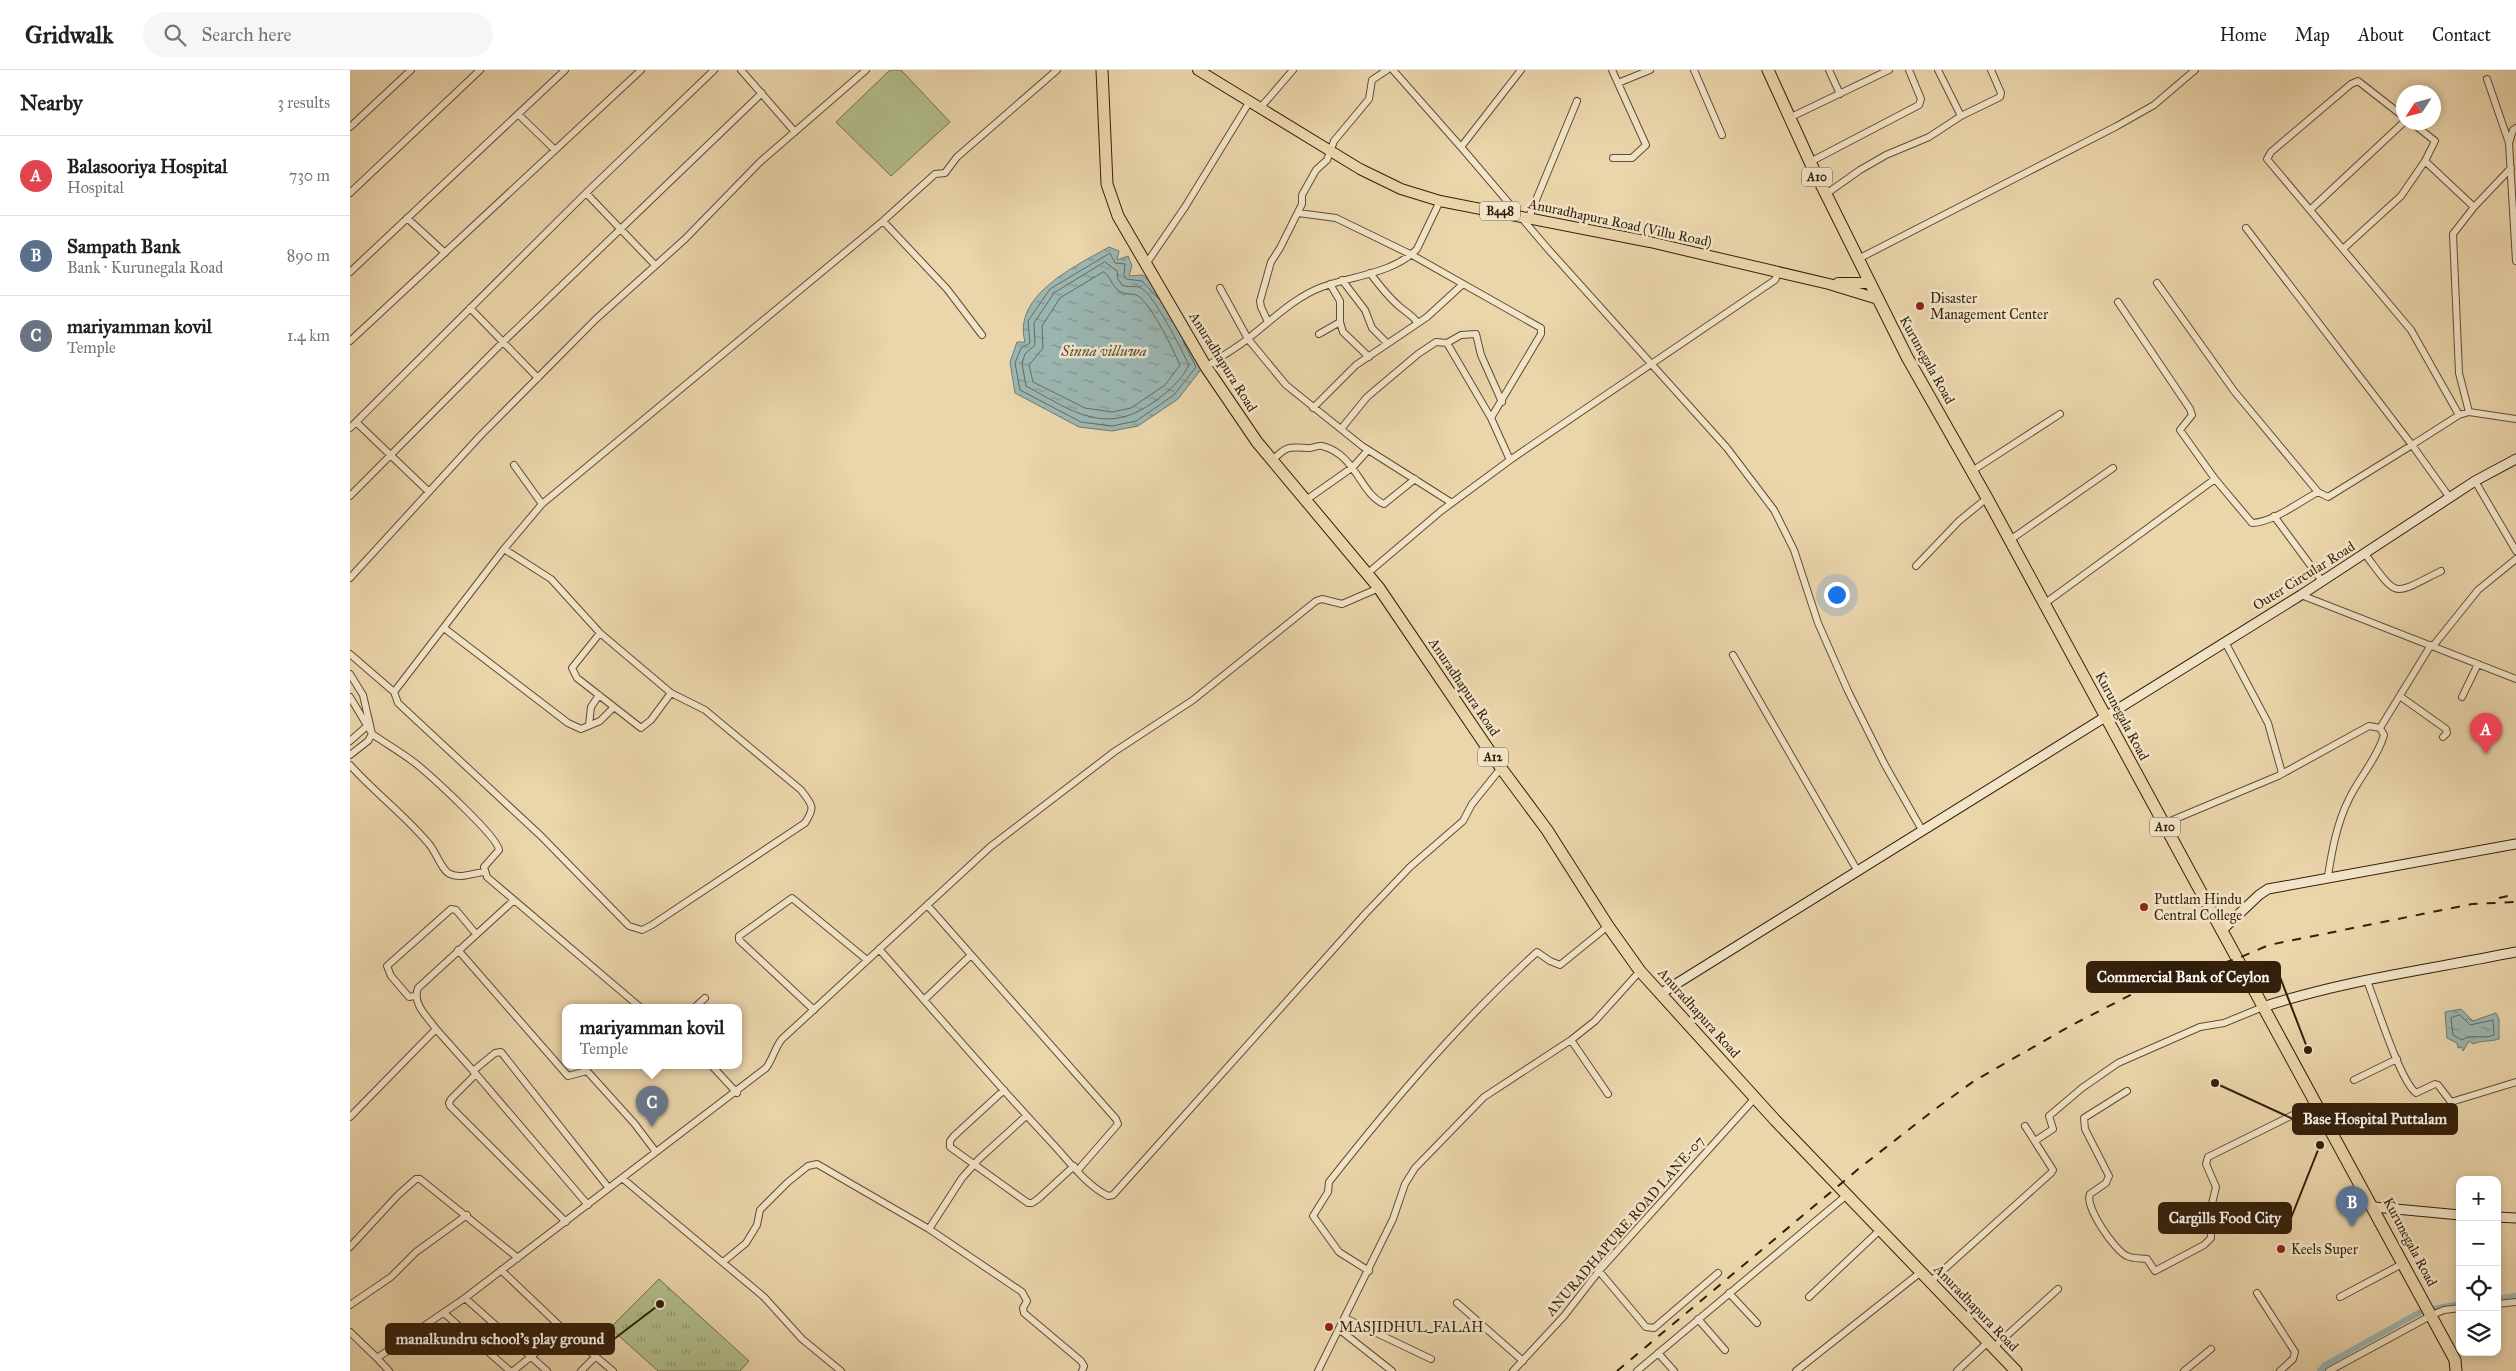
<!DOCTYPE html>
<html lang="en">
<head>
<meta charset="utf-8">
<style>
  :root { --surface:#fff; --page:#f6f6f6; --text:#202124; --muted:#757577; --line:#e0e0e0; --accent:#0f766e }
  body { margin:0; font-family:"IM FELL Great Primer",serif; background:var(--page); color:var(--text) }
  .controls { position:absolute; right:15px; bottom:15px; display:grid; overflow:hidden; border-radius:10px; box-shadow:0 2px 8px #0003 }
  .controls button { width:45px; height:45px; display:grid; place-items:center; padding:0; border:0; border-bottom:1px solid var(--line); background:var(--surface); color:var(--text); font:25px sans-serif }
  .compass { position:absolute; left:2046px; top:15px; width:45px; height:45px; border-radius:50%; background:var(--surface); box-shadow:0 2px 8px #0003; rotate:234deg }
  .you { position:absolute; left:1486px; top:524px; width:18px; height:18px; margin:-12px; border:4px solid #fff; border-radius:50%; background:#1a73e8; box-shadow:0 0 0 8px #1a73e833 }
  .badge { display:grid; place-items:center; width:32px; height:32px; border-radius:50%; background:var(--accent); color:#fff; font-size:16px; font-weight:700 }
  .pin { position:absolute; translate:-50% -41px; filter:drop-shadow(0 1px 2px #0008) }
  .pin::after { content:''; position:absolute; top:26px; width:18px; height:15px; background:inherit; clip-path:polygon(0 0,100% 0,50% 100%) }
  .popup { position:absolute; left:212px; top:934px; width:180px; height:65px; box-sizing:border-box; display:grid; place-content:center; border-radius:10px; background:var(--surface); filter:drop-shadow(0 1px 4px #0005); font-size:16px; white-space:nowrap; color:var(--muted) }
  .popup b { font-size:19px; color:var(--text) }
  .popup::after { content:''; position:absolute; left:50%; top:100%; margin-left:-10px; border:10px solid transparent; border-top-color:var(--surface) }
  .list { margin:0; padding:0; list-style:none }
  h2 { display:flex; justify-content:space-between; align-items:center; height:65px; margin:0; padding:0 20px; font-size:21px }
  h2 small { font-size:16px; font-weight:400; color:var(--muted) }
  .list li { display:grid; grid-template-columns:32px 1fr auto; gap:15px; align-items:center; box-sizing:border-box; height:80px; padding:0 20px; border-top:1px solid var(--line) }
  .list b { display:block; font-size:19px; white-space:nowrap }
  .list p { margin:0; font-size:16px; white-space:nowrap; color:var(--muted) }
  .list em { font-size:16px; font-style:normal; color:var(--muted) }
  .icon { flex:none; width:28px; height:28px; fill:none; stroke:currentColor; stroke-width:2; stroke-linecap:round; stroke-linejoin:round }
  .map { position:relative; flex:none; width:2166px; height:1301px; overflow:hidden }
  header { display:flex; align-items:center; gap:30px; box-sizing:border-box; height:70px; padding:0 25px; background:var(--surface); border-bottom:1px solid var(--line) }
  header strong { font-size:24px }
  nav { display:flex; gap:28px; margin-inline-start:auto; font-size:18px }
  .search { width:350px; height:45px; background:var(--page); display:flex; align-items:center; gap:12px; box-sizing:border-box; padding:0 18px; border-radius:28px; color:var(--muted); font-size:19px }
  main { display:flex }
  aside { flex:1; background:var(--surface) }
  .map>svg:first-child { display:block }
  .park { fill:url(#park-tufts); stroke:#726e4c }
  .garden { fill:#b2be8d; stroke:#726e4c }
  .water { fill:url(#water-ripples); stroke:#717a6f }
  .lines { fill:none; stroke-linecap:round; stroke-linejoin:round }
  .shore { stroke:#666a5e; stroke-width:1 }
  .canal { stroke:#9bb6b2; stroke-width:6 }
  .street-casing { stroke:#604c33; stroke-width:8 }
  .secondary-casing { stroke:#321f0b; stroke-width:11 }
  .primary-casing { stroke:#321f0b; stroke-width:12 }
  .highway-casing { stroke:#321f0b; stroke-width:13 }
  .street { stroke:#f2e4c8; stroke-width:6 }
  .secondary { stroke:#f2e4c8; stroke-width:9 }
  .primary { stroke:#ebd5ab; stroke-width:10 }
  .highway { stroke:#ebd5ab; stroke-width:11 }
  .rail { stroke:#321f0b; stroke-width:2; stroke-dasharray:9 9; stroke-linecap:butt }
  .poi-dot { fill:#8f2418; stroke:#f2e4c8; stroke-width:2 }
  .labels { text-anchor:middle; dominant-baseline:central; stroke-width:5; stroke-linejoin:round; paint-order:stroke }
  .shield { fill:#f2e4c8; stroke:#6c5a44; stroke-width:1 }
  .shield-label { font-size:12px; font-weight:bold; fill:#321f0b }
  .street-label { font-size:14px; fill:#321f0b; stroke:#f2e4c8 }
  .poi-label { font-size:14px; fill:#321f0b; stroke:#f2e4c8; text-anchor:start }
  .water-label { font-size:15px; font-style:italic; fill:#524c3d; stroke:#f2e4c8 }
  .leader { fill:none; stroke:#321f0b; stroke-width:2 }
  .callout-dot { fill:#321f0b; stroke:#f2e4c8; stroke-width:2 }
  .callout { fill:#321f0b; stroke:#321f0b; stroke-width:2 }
  .callout-label { font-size:15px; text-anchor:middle; font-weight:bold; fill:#fff }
</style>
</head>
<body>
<header>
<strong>Gridwalk</strong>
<div class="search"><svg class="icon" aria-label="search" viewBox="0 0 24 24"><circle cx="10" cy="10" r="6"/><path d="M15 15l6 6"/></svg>Search here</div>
<nav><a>Home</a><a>Map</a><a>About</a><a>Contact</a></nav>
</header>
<main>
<aside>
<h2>Nearby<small>3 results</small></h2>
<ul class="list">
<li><span class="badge" style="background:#e0444e">A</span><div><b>Balasooriya Hospital</b><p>Hospital</p></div><em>730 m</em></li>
<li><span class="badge" style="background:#5c6f8a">B</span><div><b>Sampath Bank</b><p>Bank · Kurunegala Road</p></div><em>890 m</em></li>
<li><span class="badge" style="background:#6b7280">C</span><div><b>mariyamman kovil</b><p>Temple</p></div><em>1.4 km</em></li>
</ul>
</aside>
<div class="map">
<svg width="2166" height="1301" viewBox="0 0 2166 1301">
  <defs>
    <pattern id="park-tufts" width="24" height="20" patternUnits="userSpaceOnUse" patternTransform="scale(1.25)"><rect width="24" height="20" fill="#b2be8d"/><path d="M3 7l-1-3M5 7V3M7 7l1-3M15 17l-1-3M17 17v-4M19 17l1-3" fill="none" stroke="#919a71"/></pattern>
    <pattern id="water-ripples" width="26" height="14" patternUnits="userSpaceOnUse" patternTransform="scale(1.25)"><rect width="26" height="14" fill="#9bb6b2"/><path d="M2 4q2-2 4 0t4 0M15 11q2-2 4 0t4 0" fill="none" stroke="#7f938f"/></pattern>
  </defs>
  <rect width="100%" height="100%" fill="#ebd5ab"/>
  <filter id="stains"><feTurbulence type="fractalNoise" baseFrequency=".004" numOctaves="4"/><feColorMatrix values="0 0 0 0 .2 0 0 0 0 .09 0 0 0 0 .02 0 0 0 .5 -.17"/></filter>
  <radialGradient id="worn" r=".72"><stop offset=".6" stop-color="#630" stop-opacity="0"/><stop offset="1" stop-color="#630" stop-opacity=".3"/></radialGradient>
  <path class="park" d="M 309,1209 L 399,1291 L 390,1301 L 308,1301 L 260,1258 Z"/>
  <path class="garden" d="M 540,0 L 551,0 L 600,52 L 541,106 L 486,52 Z"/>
  <path class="water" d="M 759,177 L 769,181 L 767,190 L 778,186 L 782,196 L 779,206 L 793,205 L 804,214 L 853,297 L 828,329 L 788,356 L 762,361 L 729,357 L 665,323 L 660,292 L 667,272 L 675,272 C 662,225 726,196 759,177 Z
    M 2111,939 L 2123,951 L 2146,943 L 2149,949 L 2149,969 C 2140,972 2131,970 2123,974 L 2119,971 L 2113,981 L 2112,977 L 2108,978 L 2107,973 L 2097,968 L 2095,942 Z"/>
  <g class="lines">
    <path class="shore" d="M 755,192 L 767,201 L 768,209 L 772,215 C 778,218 786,215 791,218 C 805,226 831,279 839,295 C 830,312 817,323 801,334 C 753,366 721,340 676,316 L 672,293 L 675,284 L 685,275 L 684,253 L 704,223 Z
      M 754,202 C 761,207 761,215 768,220 C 774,226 784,222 790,227 C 805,242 821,275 830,295 L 815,315 L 781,338 L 762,342 L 735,338 L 683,312 L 679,295 L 693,278 L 692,256 L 710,228 Z
      M 809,229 L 792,211 L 776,209 L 774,205 L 775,194 L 765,193 L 760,183 L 700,219 L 678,251 L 680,273 L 671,278 L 665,293 L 670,320 L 731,352 L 762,356 L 786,351 L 824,325 L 846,297 L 833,271
      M 2110,945 L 2120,955 L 2143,950 L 2144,965 C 2134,970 2122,963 2112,970 L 2103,965 L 2101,948 Z"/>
    <path class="canal" d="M 2147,1229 L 2166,1226
      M 2083,1239 L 2110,1234
      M 1970,1301 L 1975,1295 L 2072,1241"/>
    <g class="street-casing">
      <path id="street" d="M 391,0 L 445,62
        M 1043,0 L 1111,77 L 1198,179 L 1377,378 L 1424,440 L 1444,480 L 1468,553 L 1498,621 L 1535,695 L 1572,760
        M 1262,0 L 1296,75 L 1282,88 L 1263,88
        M 1344,0 L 1372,65
        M 1479,0 L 1490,24
        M 1588,0 L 1611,46 L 1650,27 L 1651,23 L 1641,0
        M 2137,9 L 2159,73
        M 1268,13 L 1300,0
        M 911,37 L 943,0
        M 168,44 L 205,80
        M 2054,47 L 2008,11 L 2001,14 L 1921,82 L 1917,89 L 2061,260 L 2109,345
        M 1439,48 L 1539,0
        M 2061,52 L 2085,71 L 2075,91 L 2124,137 L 2161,98
        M 0,57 L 61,0
        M 2166,58 L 2163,60 L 2159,73 L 2166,191
        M 1111,77 L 1171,0
        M 1460,92 L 1569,35 L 1571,29 L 1559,0
        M 0,123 L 130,0
        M 236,123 L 305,195
        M 1476,124 L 1510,100 L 1536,85 L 1579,67 L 1611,46
        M 1960,140 L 2054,52
        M 948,143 L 986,148 L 1062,185 L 1191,258 L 1191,264 L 1141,348 L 1160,390
        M 1179,147 L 1227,31
        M 57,148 L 95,183
        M 533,151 L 597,219 L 632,265
        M 1896,158 L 2062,375 L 2109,345 L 2119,342 L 2166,349
        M 1993,179 L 2051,126 L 2075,91
        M 1508,189 L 1767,56 L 1804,35 L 1845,0
        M 796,194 L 835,137 L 900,31
        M 0,202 L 215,0
        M 1020,203 C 1029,215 1038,227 1050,237 C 1057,243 1062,245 1068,253
        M 992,210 L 1015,240 L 1022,258 L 1037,273
        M 1807,213 L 1884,321 L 1968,422 C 1949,432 1924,452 1902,453 L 1865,409
        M 980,214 L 990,231 L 990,252 L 993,262 L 1019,287
        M 870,218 L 898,269 L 936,315 L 1012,376 L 1102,433
        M 120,238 L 188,308
        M 918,252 L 911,237 L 910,231 L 921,192 L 930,178 L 952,134 L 952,125 L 966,100 L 977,90 L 984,71 L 1019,29 L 1022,10 L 1037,0
        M 969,264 L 990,252
        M 0,271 L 291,0
        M 1097,273 L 1141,348
        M 856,297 C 870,287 887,278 900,267 C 923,249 945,227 972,217 C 1003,206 1044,203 1067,179 L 1090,131
        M 963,338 L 1006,295 L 1077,247 L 1113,214
        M 2119,342 L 2109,303 L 2103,164 L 2124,137
        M 6,352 L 78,421
        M 0,358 L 236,123 L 364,0
        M 991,359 L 1017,327 L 1068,284 L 1086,272 L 1097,273 L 1111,265 L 1126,264 L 1131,285 L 1152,332
        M 923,390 C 936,376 939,377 957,378 C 962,379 967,375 972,376 C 1006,384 1010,424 1034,434 L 1065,409
        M 164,395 L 192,434
        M 1622,401 L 1710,344
        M 2125,411 L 2166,481
        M 1968,422 L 1978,427 L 2062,375 L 2100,428
        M 0,426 L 153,272 L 412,23
        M 956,430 L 1003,397 L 1018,380
        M 1924,446 L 1972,511
        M 1660,470 L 1763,398
        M 154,479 L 201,509 L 250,563 L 321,623 L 355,640 L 451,720 C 462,735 466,736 455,753 L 302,855 L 292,860 L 279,856 L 191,766 L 48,633 L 44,622 L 154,479 L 192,434 L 533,151 L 585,104 L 595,103 L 607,87 L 707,0
        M 2015,484 C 2049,529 2041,526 2091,501
        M 1566,496 L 1609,451 L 1637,428
        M 1018,503 L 1091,441 L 1160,390 L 1425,210 L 1428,203
        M 0,508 L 130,366 L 246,249 L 335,169 L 410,92 L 516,0
        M 1951,525 L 2166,609
        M 1694,534 L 1865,409 L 1830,360 L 1842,345 L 1840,339 L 1768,232
        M 94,558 L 218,653 L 231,659 L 250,651 L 264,637
        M 250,563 L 222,598 L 227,608 L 291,658 L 301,650 L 321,623
        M 1875,572 L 1918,653 L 1932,703
        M 2083,576 L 2128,520 L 2166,489
        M 0,584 L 44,622
        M 1383,585 L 1507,800
        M 0,604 L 13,625 L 22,664
        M 0,627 L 21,662
        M 2051,627 L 2096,659 L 2097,663 L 2093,667
        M 2112,627 L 2128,594
        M 239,655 L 241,637 L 249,625
        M 0,671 L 17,656
        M 0,685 L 18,671 L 22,664 C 38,675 56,685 70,697 C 83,708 148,767 149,780 L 134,797 L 137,807 L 291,938
        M 0,695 C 25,723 55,745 79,774 C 86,782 92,801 100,804 C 111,809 123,803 134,802
        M 1813,754 L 1928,706 L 2019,656 L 2030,658 L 2081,575
        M 1978,806 C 1982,780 1987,753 1999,729 C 2009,708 2028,687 2034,665 L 2030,658
        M 578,836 L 766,1049 L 768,1054 L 728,1100
        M 529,879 C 586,943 642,1009 701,1072 C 718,1090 736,1115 758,1126 L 763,1125 L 1015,844 L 1060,797 L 1113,751 L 1122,734 L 1151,698
        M 108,880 L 218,1006 L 237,1001 L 284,1053 L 306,1082
        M 2017,911 C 2027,935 2049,1009 2066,1023 L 2085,1014 L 2088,1015 L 2101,1032 L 2166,1012
        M 65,926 L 59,927 L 41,906 L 37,896 L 101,839 L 106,840 L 126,864
        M 574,930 L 621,885
        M 344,938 L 355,928
        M 464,940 L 389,870 L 389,866 L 442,828 L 517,890
        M 86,959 L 126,1004 L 101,1029 L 99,1033 L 100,1036 L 216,1152
        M 1221,970 L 1258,1024
        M 362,996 L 387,1023
        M 123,1001 L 145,983 L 151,982 L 258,1117
        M 126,1004 L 238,1135
        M 2004,1010 L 2047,989
        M 654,1020 L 604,1066 L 600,1071 L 600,1077 L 678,1133 L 682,1133 L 688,1129 L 724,1096
        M 1777,1021 L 1734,1048 L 1735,1059 L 1759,1106 L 1756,1113 L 1740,1124 C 1734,1136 1765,1181 1777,1186 C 1783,1189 1791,1188 1797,1189 L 1805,1201 L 1854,1175 L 1861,1168 L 1860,1142 L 1866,1117 L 1856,1094 L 1858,1087 L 1967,1033
        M 0,1047 L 86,959 C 77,946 62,934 68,918 L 163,831
        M 1685,1071 L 1703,1059 L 1699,1046 L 1732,1018 L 1768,993 L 1850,957 L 1874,953 L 1913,937
        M 272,1108 L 414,1227 L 452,1269 L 491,1301
        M 579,1159 L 612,1108 L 629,1089 L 676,1046
        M 0,1177 L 48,1125 L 66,1109 L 70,1109 L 168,1188
        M 373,1192 L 396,1173 L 407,1155 L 410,1140 L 438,1112 L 458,1096 L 467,1094 L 579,1159 L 672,1222 L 677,1231 L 673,1238 L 674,1243 L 731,1291 L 734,1296 L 732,1301
        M 151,1200 L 214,1260 L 263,1301
        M 1019,1201 L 989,1182 L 963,1146 L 978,1122 L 979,1112 C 1043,1031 1110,952 1187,882 L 1200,891 L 1210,895 L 1258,856
        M 1249,1201 L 1296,1257 L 1304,1258 L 1368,1203
        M 1580,1212 L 1701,1103 L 1703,1100 L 1675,1056
        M 1379,1223 L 1407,1253
        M 1907,1223 L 1945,1282 L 1943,1289 L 1930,1301
        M 1459,1227 L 1531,1159
        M 1990,1227 L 2054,1193
        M 115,1228 L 197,1301
        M 1107,1233 L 1173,1291
        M 2147,1234 L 2166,1232
        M 0,1235 L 41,1207 L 66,1182 L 117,1145
        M 94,1243 L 160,1301
        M 995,1248 L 1081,1289
        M 1348,1249 L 1375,1280
        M 990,1260 L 1042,1301
        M 0,1262 L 27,1288 L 115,1228 L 416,998 C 423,989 425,977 432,969 L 640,777 L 764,682 L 843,630 L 966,531 L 972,529 L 992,534 L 1029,518
        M 1643,1278 L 1708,1219
        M 1308,1283 L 1324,1301
        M 27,1288 L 39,1301
        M 163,1301 L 214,1260
        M 231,1301 L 245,1287
        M 968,1301 L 1043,1149 L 1055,1114 L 1065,1098 L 1134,1027 L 1221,970 L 1245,951 L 1290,901
        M 1163,1301 L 1214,1246 L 1249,1201 L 1405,1028
        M 1287,1301 L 1498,1124
        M 1446,1301 L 1571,1202
        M 1607,1301 L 1638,1272
        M 1834,1301 L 1861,1279
        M 1979,1301 L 2082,1245 L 2094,1240 L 2110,1238"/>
    </g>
    <g class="secondary-casing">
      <path id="secondary" d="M 1871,861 L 1909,825 L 1918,819 L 2166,774
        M 1310,924 L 1951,525 L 2125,411 L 2166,389
        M 1913,937 C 1994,910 2082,899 2166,882
        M 2024,1137 L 2110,1145
        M 2147,1147 L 2166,1148"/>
    </g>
    <g class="primary-casing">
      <path id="primary" d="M 848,0 L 1010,99 L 1051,119 L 1090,131 L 1300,172 L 1479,214 L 1528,229
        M 1488,213 L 1520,213"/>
    </g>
    <g class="highway-casing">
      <path id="highway" d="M 752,0 L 757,114 L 768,146 L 856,297 L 907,372 L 1029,518 L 1151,698 L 1197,760 L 1258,856 L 1290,901 L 1425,1050 L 1666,1301
        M 1418,0 L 1460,92 L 1557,287 L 1637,428 L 2105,1290 L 2106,1301"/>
    </g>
    <use href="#street" class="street"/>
    <use href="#secondary" class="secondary"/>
    <use href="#primary" class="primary"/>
    <use href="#highway" class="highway"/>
    <path class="rail" d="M 2149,828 L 2166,824
      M 1267,1301 L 1512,1096 L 1584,1040 L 1624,1011 L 1722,955 L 1800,915 L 1886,889 L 1919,875 L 2122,834 L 2166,832"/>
  </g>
  <g class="poi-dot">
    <circle cx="1570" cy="236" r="5"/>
    <circle cx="1794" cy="837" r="5"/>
    <circle cx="1931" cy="1179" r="5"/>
    <circle cx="979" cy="1257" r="5"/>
  </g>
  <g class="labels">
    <g class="shield">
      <rect x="1452" y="97.5" width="30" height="19" rx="4"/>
      <rect x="1130" y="131.5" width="40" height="19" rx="4"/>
      <rect x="1128" y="677.5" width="30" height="19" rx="4"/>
      <rect x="1800" y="747.5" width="30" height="19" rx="4"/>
    </g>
    <g class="shield-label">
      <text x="1467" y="107">A10</text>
      <text x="1150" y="141">B448</text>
      <text x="1143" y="687">A12</text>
      <text x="1815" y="757">A10</text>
    </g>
    <g class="street-label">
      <text transform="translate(1270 153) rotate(12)">Anuradhapura Road (Villu Road)</text>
      <text transform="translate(1577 290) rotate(61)">Kurunegala Road</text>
      <text transform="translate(873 292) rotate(58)">Anuradhapura Road</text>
      <text transform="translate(1954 506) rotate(-32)">Outer Circular Road</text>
      <text transform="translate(1114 617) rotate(56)">Anuradhapura Road</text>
      <text transform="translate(1772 646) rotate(62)">Kurunegala Road</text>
      <text transform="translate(1349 943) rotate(48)">Anuradhapura Road</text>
      <text transform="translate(1275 1156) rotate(-49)">ANURADHAPURE ROAD LANE-07</text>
      <text transform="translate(2060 1172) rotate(62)">Kurunegala Road</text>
      <text transform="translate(1626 1238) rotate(46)">Anuradhapura Road</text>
    </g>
    <g class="poi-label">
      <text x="1580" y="228">Disaster<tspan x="1580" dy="16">Management Center</tspan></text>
      <text x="1804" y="829">Puttlam Hindu<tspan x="1804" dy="16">Central College</tspan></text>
      <text x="1941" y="1179">Keels Super</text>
      <text x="989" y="1257">MASJIDHUL_FALAH</text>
    </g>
    <g class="water-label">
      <text x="754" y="281">Sinna villuwa</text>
    </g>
  </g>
  <path class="leader" d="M1958 980L1930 907M1865 1013L1943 1049M1970 1075L1941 1148M310 1234L264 1269"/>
  <g class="callout-dot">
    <circle cx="1958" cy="980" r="5"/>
    <circle cx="1865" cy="1013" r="5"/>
    <circle cx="1970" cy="1075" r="5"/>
    <circle cx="310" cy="1234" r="5"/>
  </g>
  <g class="callout">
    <rect x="1737" y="892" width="193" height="30" rx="5"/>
    <rect x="1943" y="1034" width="164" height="30" rx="5"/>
    <rect x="1809" y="1133" width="132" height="30" rx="5"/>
    <rect x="36" y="1254" width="228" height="30" rx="5"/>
  </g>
  <g class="callout-label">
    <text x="1833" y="912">Commercial Bank of Ceylon</text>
    <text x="2025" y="1054">Base Hospital Puttalam</text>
    <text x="1875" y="1153">Cargills Food City</text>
    <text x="150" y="1274">manalkundru school's play ground</text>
  </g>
  <rect width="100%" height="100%" filter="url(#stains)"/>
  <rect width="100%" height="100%" fill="url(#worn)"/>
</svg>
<div class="controls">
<button>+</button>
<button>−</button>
<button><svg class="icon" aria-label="locate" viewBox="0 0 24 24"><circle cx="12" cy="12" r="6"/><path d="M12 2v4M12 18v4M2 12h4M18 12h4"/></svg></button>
<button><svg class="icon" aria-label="layers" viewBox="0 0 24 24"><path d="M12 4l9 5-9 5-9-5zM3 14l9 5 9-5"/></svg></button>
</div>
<svg class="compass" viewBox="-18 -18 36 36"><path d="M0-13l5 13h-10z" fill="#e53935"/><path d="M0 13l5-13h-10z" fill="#757577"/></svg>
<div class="you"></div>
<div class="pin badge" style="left:2136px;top:684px;background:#e0444e">A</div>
<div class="pin badge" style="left:2002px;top:1157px;background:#5c6f8a">B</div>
<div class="pin badge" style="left:302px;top:1057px;background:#6b7280">C</div>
<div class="popup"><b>mariyamman kovil</b>Temple</div>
</div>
</main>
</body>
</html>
